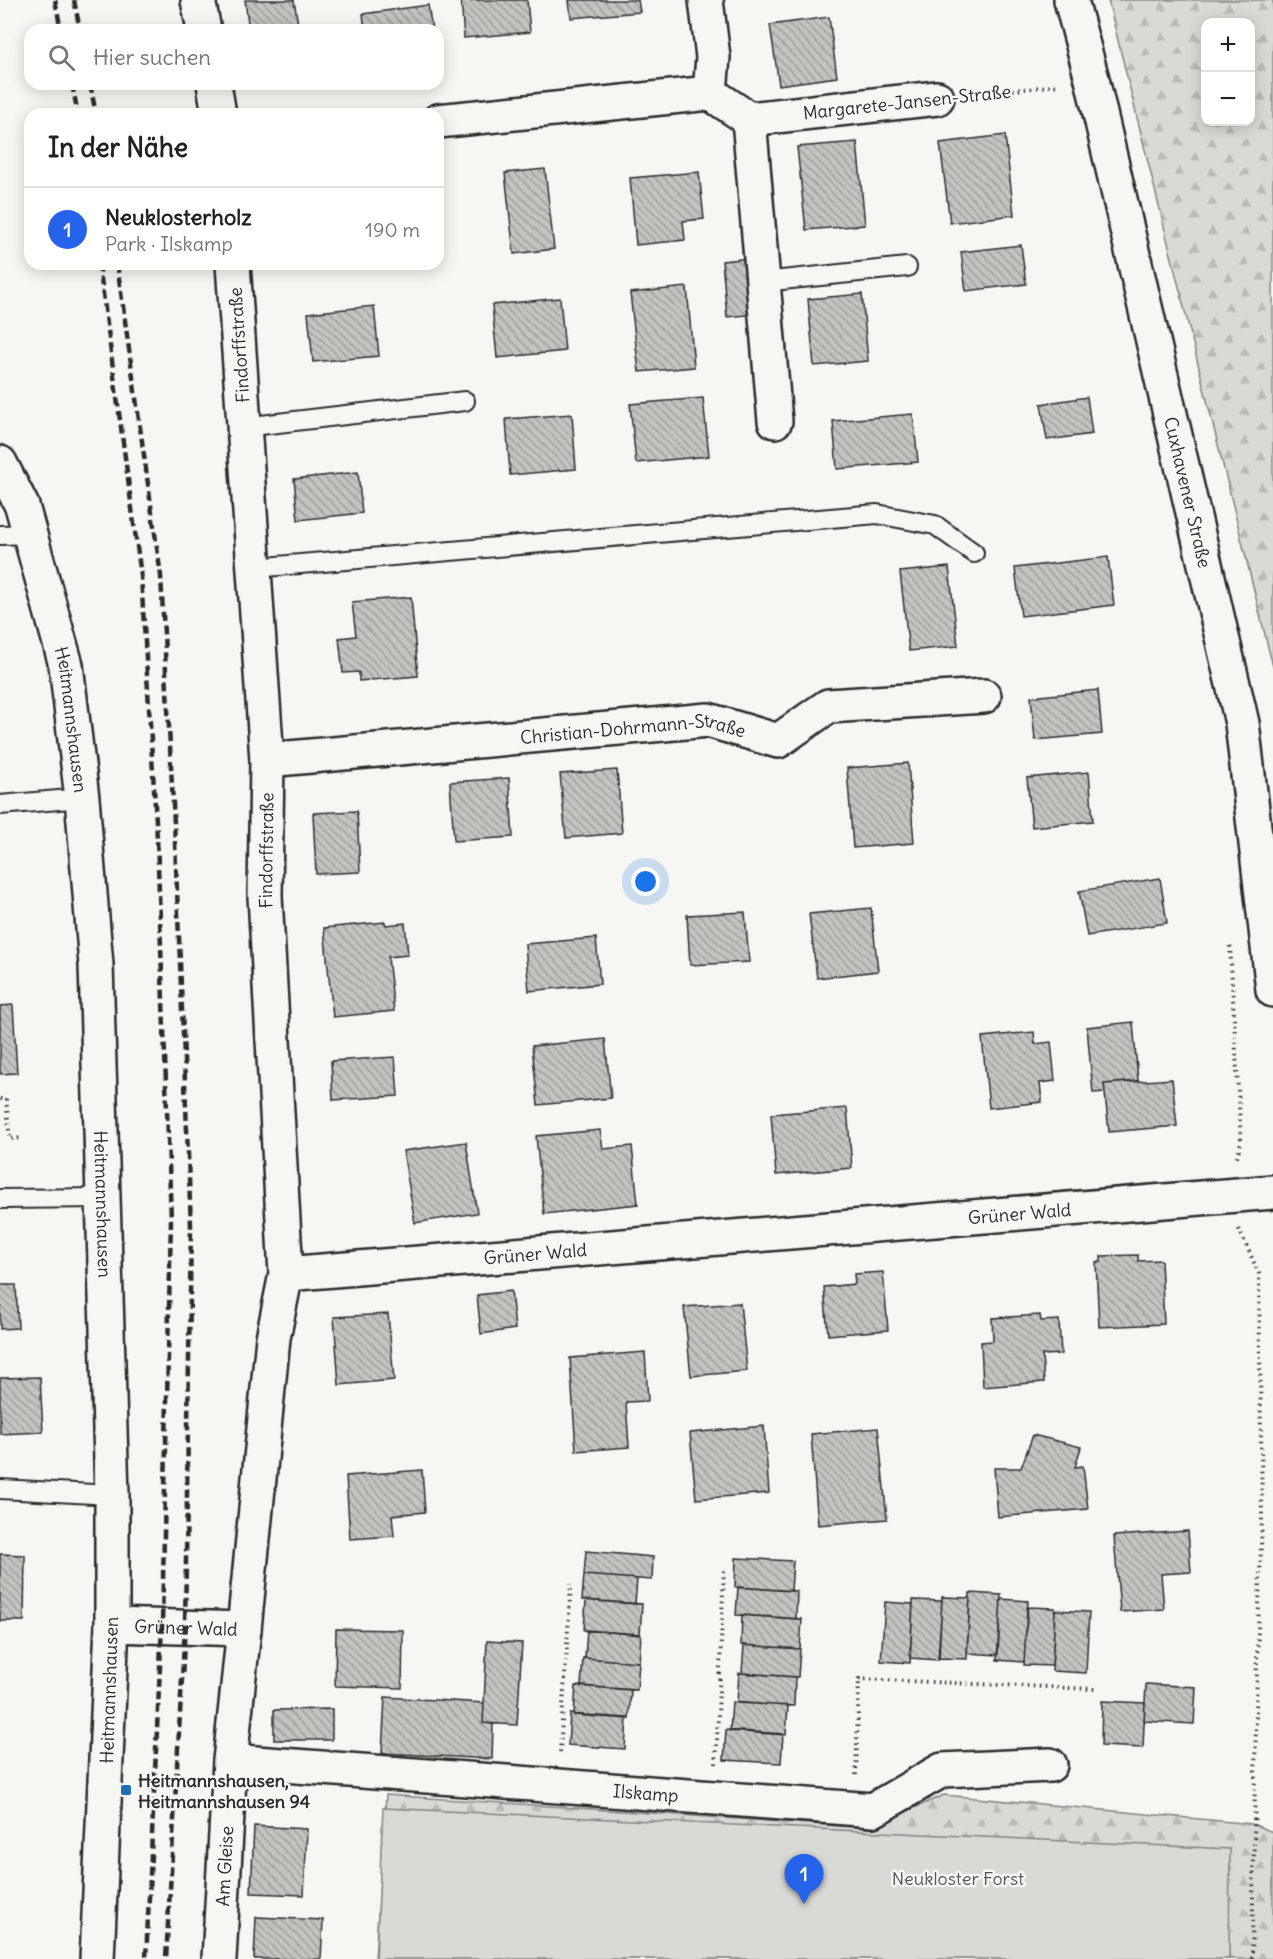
<!DOCTYPE html>
<html lang="de">
<head>
<meta charset="utf-8">
<style>
  :root { --surface:#fff; --page:#f6f6f6; --text:#202124; --muted:#757577; --line:#e0e0e0; --accent:#2563eb }
  body { margin:0; font-family:Delius,sans-serif; background:var(--page); color:var(--text) }
  .controls { position:absolute; right:18px; top:18px; display:grid; overflow:hidden; border-radius:12px; box-shadow:0 3px 15px #0003 }
  .controls button { width:54px; height:54px; display:grid; place-items:center; padding:0; border:0; border-bottom:2px solid var(--line); background:var(--surface); color:var(--text); font:30px sans-serif }
  .you { position:absolute; left:646px; top:882px; width:21px; height:21px; margin:-15px; border:4px solid #fff; border-radius:50%; background:#1a73e8; box-shadow:0 0 0 9px #1a73e833 }
  .badge { display:grid; place-items:center; width:39px; height:39px; border-radius:50%; background:var(--accent); color:#fff; font-size:20px; font-weight:700 }
  .pin { position:absolute; translate:-50% -50px; filter:drop-shadow(0 2px 3px #0008) }
  .pin::after { content:''; position:absolute; top:32px; width:21px; height:18px; background:inherit; clip-path:polygon(0 0,100% 0,50% 100%) }
  .list { margin:0; padding:0; list-style:none }
  h2 { display:flex; justify-content:space-between; align-items:center; height:78px; margin:0; padding:0 24px; font-size:26px }
  h2 small { font-size:20px; font-weight:400; color:var(--muted) }
  .list li { display:grid; grid-template-columns:39px 1fr auto; gap:18px; align-items:center; box-sizing:border-box; height:84px; padding:0 24px; border-top:2px solid var(--line) }
  .list b { display:block; font-size:22px; white-space:nowrap }
  .list p { margin:0; font-size:20px; white-space:nowrap; color:var(--muted) }
  .list em { font-size:20px; font-style:normal; color:var(--muted) }
  .icon { flex:none; width:33px; height:33px; fill:none; stroke:currentColor; stroke-width:2; stroke-linecap:round; stroke-linejoin:round }
  .map { position:relative; flex:none; width:1273px; height:1959px; overflow:hidden }
  .search { position:absolute; background:var(--surface); box-shadow:0 3px 15px #0003; left:24px; top:24px; width:420px; height:66px; display:flex; align-items:center; gap:15px; box-sizing:border-box; padding:0 21px; border-radius:18px; color:var(--muted); font-size:22px }
  .panel { position:absolute; background:var(--surface); box-shadow:0 3px 15px #0003; left:24px; top:108px; width:420px; height:162px; border-radius:18px }
  .map>svg:first-child { display:block }
  .forest { fill:url(#forest-firs); stroke:#828280; stroke-width:1.5; fill-rule:evenodd }
  .park { fill:#d9d9d5; stroke:#828280; stroke-width:1.5 }
  .building { fill:url(#building-back-hatch); stroke:#2b2b2b; stroke-width:1.5 }
  .lines { fill:none; stroke-linecap:round; stroke-linejoin:round }
  .lane-casing { stroke:#2b2b2b; stroke-width:22 }
  .street-casing { stroke:#2b2b2b; stroke-width:38 }
  .primary-casing { stroke:#2b2b2b; stroke-width:38 }
  .path { stroke:#2b2b2b; stroke-width:4; stroke-dasharray:1.5 4.5; stroke-linecap:butt }
  .lane { stroke:#f6f6f2; stroke-width:18 }
  .street { stroke:#f6f6f2; stroke-width:33 }
  .primary { stroke:#f6f6f2; stroke-width:33 }
  .rail { stroke:#2b2b2b; stroke-width:4.5; stroke-dasharray:9 4.5; stroke-linecap:butt }
  .poi-dot { fill:#1f6fb2; stroke:#f6f6f2; stroke-width:2 }
  .labels { text-anchor:middle; dominant-baseline:central; stroke-width:5; stroke-linejoin:round; paint-order:stroke }
  .street-label { font-size:18px; fill:#2b2b2b; stroke:#f6f6f2 }
  .poi-label { font-size:18px; font-weight:bold; fill:#2b2b2b; stroke:#f6f6f2; text-anchor:start }
  .park-label { font-size:18px; fill:#565656; stroke:#f6f6f2 }
</style>
</head>
<body>
<div class="map">
<svg width="1273" height="1959" viewBox="0 0 1273 1959">
  <defs>
    <pattern id="forest-firs" width="22" height="20" patternUnits="userSpaceOnUse" patternTransform="scale(1.5)"><rect width="22" height="20" fill="#d9d9d5"/><path d="M5 1l3.5 6h-7zM16 11l3.5 6h-7z" fill="#babab7"/></pattern>
    <pattern id="building-back-hatch" width="6" height="6" patternUnits="userSpaceOnUse" patternTransform="scale(1.5)"><rect width="6" height="6" fill="#c3c3c0"/><path d="M-1 5l2 2M0 0l6 6M5-1l2 2" fill="none" stroke="#9f9f9c"/></pattern>
  </defs>
  <rect width="100%" height="100%" fill="#f6f6f2"/>
  <filter id="ink" filterUnits="userSpaceOnUse"><feTurbulence type="fractalNoise" baseFrequency=".0167" numOctaves="2"/><feDisplacementMap in="SourceGraphic" scale="12" xChannelSelector="R" yChannelSelector="G"/><feConvolveMatrix kernelMatrix="1 2 1 2 8 2 1 2 1" color-interpolation-filters="sRGB"/></filter>
  <g filter="url(#ink)">
    <path class="forest" d="M 1108,0 L 1273,0 L 1273,667 ZM 1206,22 L 1250,22 L 1250,122 L 1206,122 Z
      M 386,1795 L 869,1828 L 944,1795 L 1252,1824 L 1273,1832 L 1273,1959 L 375,1959 Z"/>
    <path class="park" d="M 383,1808 L 1230,1849 L 1229,1959 L 376,1959 Z"/>
    <path class="building" d="M 245,0 L 294,0 L 299,30 L 249,30 Z
      M 461,0 L 527,0 L 530,32 L 464,38 Z
      M 569,0 L 638,0 L 640,12 L 571,18 Z
      M 428,5 L 432,30 L 365,30 L 363,14 Z
      M 829,17 L 837,77 L 779,85 L 770,25 Z
      M 386,84 L 411,84 L 411,85 L 387,88 Z
      M 1005,135 L 1014,215 L 950,223 L 940,143 Z
      M 857,142 L 865,225 L 806,230 L 797,147 Z
      M 545,169 L 554,249 L 514,254 L 505,173 Z
      M 699,172 L 704,219 L 683,221 L 685,240 L 636,245 L 630,178 Z
      M 438,179 L 443,222 L 438,222 Z
      M 1021,245 L 1026,284 L 966,291 L 961,252 Z
      M 750,258 L 756,314 L 727,317 L 722,261 Z
      M 687,287 L 694,367 L 639,372 L 630,293 Z
      M 862,294 L 868,361 L 814,366 L 808,299 Z
      M 560,298 L 565,351 L 497,358 L 492,305 Z
      M 374,306 L 379,356 L 313,362 L 308,313 Z
      M 1087,397 L 1092,434 L 1047,440 L 1041,404 Z
      M 703,398 L 709,456 L 636,463 L 630,404 Z
      M 572,414 L 576,469 L 510,475 L 506,419 Z
      M 913,414 L 918,462 L 837,469 L 833,421 Z
      M 358,472 L 362,513 L 298,520 L 294,479 Z
      M 1108,557 L 1114,605 L 1021,616 L 1015,568 Z
      M 949,567 L 958,646 L 909,651 L 900,572 Z
      M 411,597 L 418,676 L 359,681 L 359,672 L 343,673 L 339,638 L 356,636 L 352,602 Z
      M 1098,690 L 1102,734 L 1035,740 L 1031,697 Z
      M 908,763 L 914,843 L 853,848 L 847,768 Z
      M 617,770 L 622,833 L 566,838 L 560,774 Z
      M 1089,772 L 1093,821 L 1032,827 L 1027,778 Z
      M 509,778 L 513,837 L 454,841 L 450,782 Z
      M 357,811 L 360,872 L 316,874 L 313,813 Z
      M 1160,878 L 1167,923 L 1087,936 L 1079,891 Z
      M 871,908 L 878,971 L 817,978 L 809,914 Z
      M 745,912 L 749,962 L 690,965 L 687,915 Z
      M 385,922 L 386,925 L 405,923 L 408,955 L 388,957 L 394,1011 L 333,1017 L 324,928 Z
      M 596,938 L 600,984 L 529,991 L 525,944 Z
      M 13,1005 L 17,1073 L 0,1074 L 0,1006 Z
      M 1133,1022 L 1138,1081 L 1104,1084 L 1105,1092 L 1093,1093 L 1087,1027 Z
      M 1034,1032 L 1035,1044 L 1051,1042 L 1055,1081 L 1040,1083 L 1042,1102 L 989,1108 L 982,1037 Z
      M 605,1039 L 611,1098 L 538,1105 L 532,1046 Z
      M 395,1057 L 398,1096 L 333,1100 L 331,1061 Z
      M 1172,1079 L 1177,1126 L 1109,1132 L 1104,1084 Z
      M 847,1108 L 852,1168 L 776,1175 L 771,1114 Z
      M 600,1130 L 603,1149 L 632,1146 L 638,1204 L 544,1214 L 536,1136 Z
      M 466,1142 L 477,1213 L 415,1223 L 403,1151 Z
      M 1138,1255 L 1138,1261 L 1161,1260 L 1164,1324 L 1099,1327 L 1096,1262 L 1101,1262 L 1101,1256 Z
      M 883,1272 L 888,1330 L 828,1335 L 824,1287 L 855,1284 L 854,1274 Z
      M 0,1285 L 16,1285 L 18,1328 L 0,1329 Z
      M 511,1291 L 515,1329 L 481,1334 L 477,1295 Z
      M 740,1303 L 747,1371 L 691,1376 L 684,1307 Z
      M 388,1314 L 394,1380 L 339,1385 L 334,1317 Z
      M 1040,1315 L 1041,1321 L 1059,1320 L 1061,1354 L 1042,1355 L 1044,1382 L 983,1387 L 981,1342 L 993,1341 L 992,1318 Z
      M 645,1352 L 648,1401 L 626,1402 L 629,1447 L 576,1451 L 570,1358 Z
      M 40,1377 L 43,1432 L 0,1434 L 0,1378 Z
      M 764,1426 L 769,1493 L 696,1499 L 690,1433 Z
      M 878,1428 L 887,1519 L 818,1525 L 811,1434 Z
      M 1033,1435 L 1081,1447 L 1075,1467 L 1083,1466 L 1088,1509 L 998,1517 L 994,1468 L 1021,1468 Z
      M 422,1470 L 425,1512 L 392,1515 L 394,1536 L 350,1539 L 346,1476 Z
      M 1188,1531 L 1191,1572 L 1161,1574 L 1164,1609 L 1120,1612 L 1114,1536 Z
      M 586,1551 L 653,1557 L 652,1580 L 584,1575 Z
      M 0,1554 L 25,1555 L 24,1621 L 0,1621 Z
      M 736,1558 L 793,1561 L 791,1591 L 735,1587 Z
      M 584,1575 L 637,1579 L 635,1604 L 582,1600 Z
      M 738,1587 L 797,1591 L 796,1619 L 736,1615 Z
      M 970,1593 L 1001,1595 L 998,1655 L 967,1653 Z
      M 942,1597 L 970,1598 L 967,1659 L 939,1658 Z
      M 1001,1599 L 1028,1601 L 1024,1662 L 997,1660 Z
      M 586,1600 L 642,1604 L 640,1634 L 584,1630 Z
      M 913,1600 L 942,1601 L 938,1660 L 910,1658 Z
      M 885,1602 L 913,1604 L 910,1663 L 881,1661 Z
      M 1027,1607 L 1055,1608 L 1052,1666 L 1024,1665 Z
      M 1055,1610 L 1089,1612 L 1086,1673 L 1052,1671 Z
      M 742,1615 L 802,1619 L 800,1649 L 741,1645 Z
      M 336,1629 L 403,1630 L 402,1688 L 335,1686 Z
      M 587,1630 L 641,1635 L 639,1662 L 585,1658 Z
      M 487,1641 L 522,1643 L 517,1725 L 483,1723 Z
      M 744,1645 L 800,1649 L 798,1677 L 742,1673 Z
      M 583,1658 L 639,1662 L 637,1690 L 581,1686 Z
      M 739,1673 L 795,1677 L 794,1706 L 737,1703 Z
      M 1146,1684 L 1196,1687 L 1194,1724 L 1144,1721 Z
      M 576,1686 L 631,1690 L 629,1719 L 574,1715 Z
      M 385,1697 L 484,1703 L 483,1723 L 493,1724 L 492,1759 L 382,1753 Z
      M 1102,1701 L 1145,1703 L 1143,1748 L 1101,1746 Z
      M 732,1702 L 788,1706 L 786,1735 L 730,1731 Z
      M 332,1709 L 332,1740 L 274,1740 L 274,1710 Z
      M 570,1714 L 627,1718 L 625,1749 L 568,1745 Z
      M 726,1730 L 783,1734 L 781,1763 L 724,1760 Z
      M 254,1826 L 307,1829 L 304,1895 L 251,1893 Z
      M 256,1917 L 323,1920 L 321,1959 L 254,1959 Z"/>
    <g class="lines">
      <g class="lane-casing">
        <path id="lane" d="M 763,282 L 907,267
          M 244,427 L 465,401
          M 0,535 L 30,534
          M 254,568 L 877,514 L 935,525 L 974,553
          M 0,805 L 82,798
          M 0,1199 L 104,1198
          M 0,1489 L 112,1495"/>
      </g>
      <g class="street-casing">
        <g id="street">
          <path d="M 198,0 L 204,30"/>
          <path d="M 706,0 L 713,57 L 710,93 L 749,119 L 937,98"/>
          <path d="M 214,84 L 219,114"/>
          <path d="M 749,119 L 775,421"/>
          <path d="M 438,121 L 710,93"/>
          <path id="s1" d="M 0,463 L 22,506 L 66,665 L 82,798 L 96,965 L 112,1495 L 112,1625 L 97,1959"/>
          <path id="s2" d="M 267,760 L 708,720 L 778,741 L 828,706 L 984,696"/>
          <path id="s3" d="M 286,1274 L 1273,1192"/>
          <path id="s4" d="M 112,1625 L 244,1629 L 273,1338 L 286,1274 L 265,896 L 267,760 L 233,264"/>
          <path id="s5" d="M 230,1761 L 873,1810 L 942,1770 L 1050,1765"/>
          <path id="s6" d="M 219,1959 L 230,1761 L 244,1629"/>
        </g>
      </g>
      <g class="primary-casing">
        <g id="primary">
          <path id="s7" d="M 1071,0 L 1092,79 L 1242,723 L 1273,990"/>
        </g>
      </g>
      <path class="path" d="M 971,95 L 1058,85
        M 1230,946 L 1241,1142 L 1236,1160
        M 0,1099 L 6,1099 L 10,1139 L 21,1138
        M 1239,1229 L 1259,1274 L 1262,1519 L 1257,1659 L 1252,1959
        M 560,1752 L 571,1584
        M 716,1764 L 724,1569
        M 856,1775 L 859,1679 L 1095,1689"/>
      <use href="#lane" class="lane"/>
      <use href="#street" class="street"/>
      <use href="#primary" class="primary"/>
      <path class="rail" d="M 55,0 L 61,30
        M 74,0 L 80,30
        M 72,84 L 78,114
        M 90,84 L 96,114
        M 99,264 L 141,576 L 157,838 L 171,1219 L 162,1625 L 146,1959
        M 117,264 L 161,576 L 175,842 L 191,1226 L 185,1626 L 166,1959"/>
    </g>
  </g>
  <rect class="poi-dot" x="120" y="1784" width="12" height="12" rx="3"/>
  <g class="labels">
    <g class="street-label">
      <text transform="translate(907 102) rotate(-6)">Margarete-Jansen-Straße</text>
      <text transform="translate(239 345) rotate(-94)">Findorffstraße</text>
      <text stroke="none"><textPath href="#s7" startOffset="506">Cuxhavener Straße</textPath></text>
      <text stroke="none"><textPath href="#s1" startOffset="268">Heitmannshausen</textPath></text>
      <text stroke="none"><textPath href="#s2" startOffset="368">Christian-Dohrmann-Straße</textPath></text>
      <text stroke="none"><textPath href="#s4" startOffset="914">Findorffstraße</textPath></text>
      <text stroke="none"><textPath href="#s1" startOffset="754">Heitmannshausen</textPath></text>
      <text stroke="none"><textPath href="#s3" startOffset="736">Grüner Wald</textPath></text>
      <text stroke="none"><textPath href="#s3" startOffset="250">Grüner Wald</textPath></text>
      <text stroke="none"><textPath href="#s4" startOffset="74">Grüner Wald</textPath></text>
      <text transform="translate(109 1690) rotate(-88)">Heitmannshausen</text>
      <text stroke="none"><textPath href="#s5" startOffset="417">Ilskamp</textPath></text>
      <text stroke="none"><textPath href="#s6" startOffset="93">Am Gleise</textPath></text>
    </g>
    <g class="poi-label">
      <text x="138" y="1780">Heitmannshausen,<tspan x="138" dy="21">Heitmannshausen 94</tspan></text>
    </g>
    <g class="park-label">
      <text x="958" y="1878">Neukloster Forst</text>
    </g>
  </g>
</svg>
<div class="controls">
<button>+</button>
<button>−</button>
</div>
<div class="you"></div>
<div class="pin badge" style="left:804px;top:1904px">1</div>
<div class="search"><svg class="icon" aria-label="search" viewBox="0 0 24 24"><circle cx="10" cy="10" r="6"/><path d="M15 15l6 6"/></svg>Hier suchen</div>
<section class="panel">
<h2>In der Nähe<small></small></h2>
<ul class="list">
<li><span class="badge">1</span><div><b>Neuklosterholz</b><p>Park · Ilskamp</p></div><em>190 m</em></li>
</ul>
</section>
</div>
</body>
</html>
